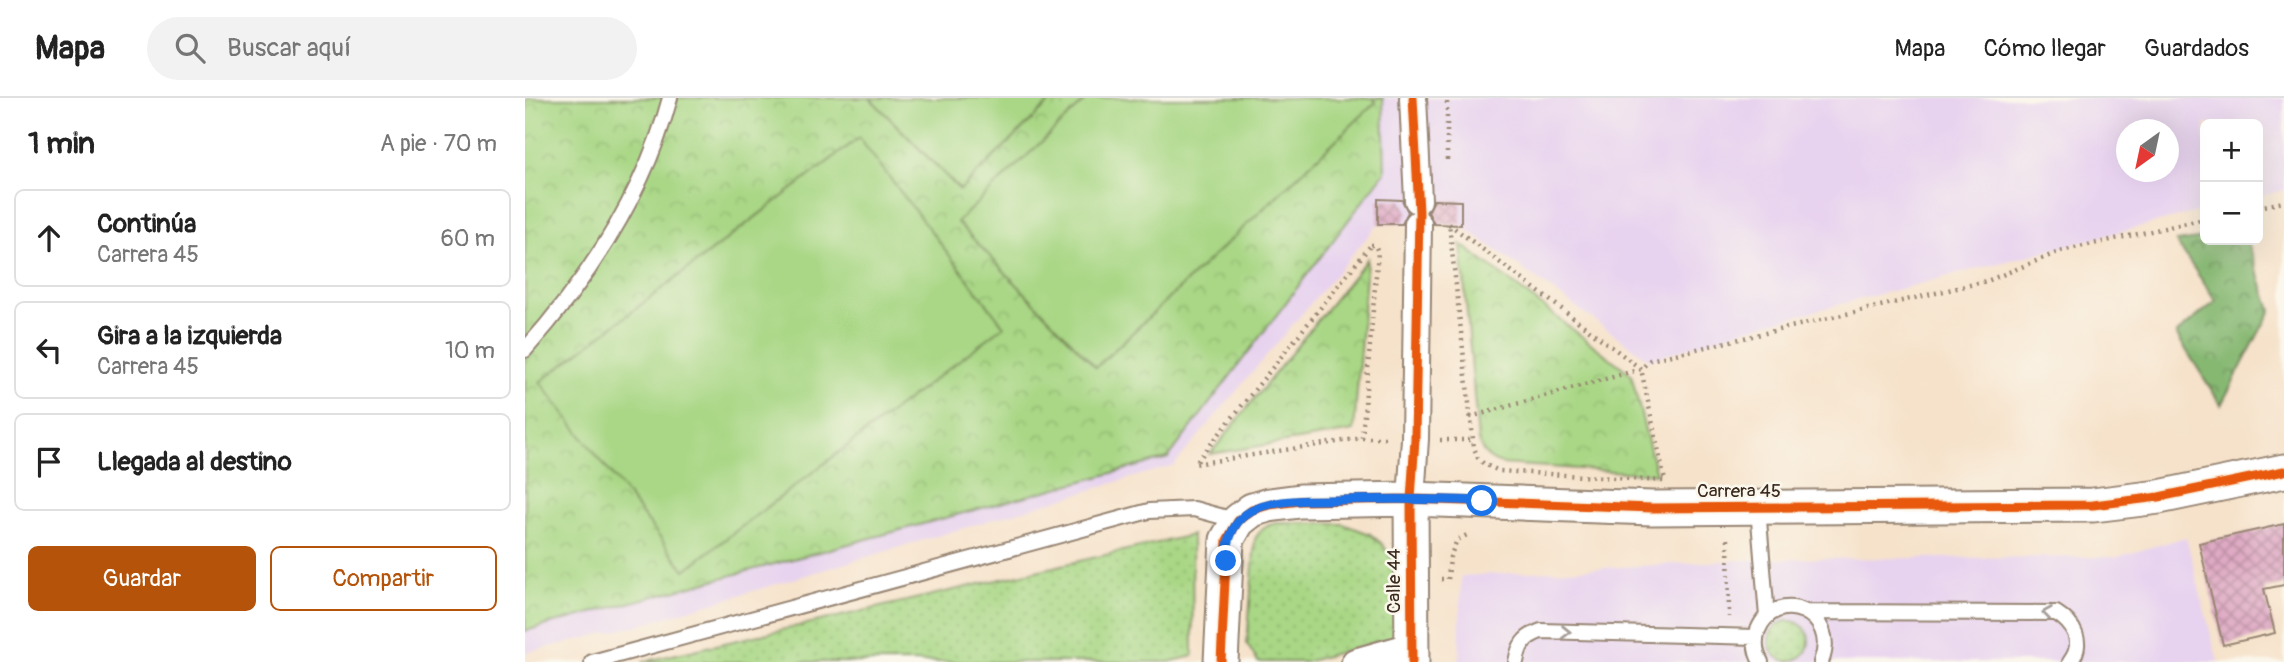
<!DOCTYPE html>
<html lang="es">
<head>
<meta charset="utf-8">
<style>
  :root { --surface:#fff; --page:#f2f2f2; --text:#222; --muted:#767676; --line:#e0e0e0; --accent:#b45309 }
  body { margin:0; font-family:Pangolin,sans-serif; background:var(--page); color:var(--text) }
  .controls { position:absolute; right:21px; top:21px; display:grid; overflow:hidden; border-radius:10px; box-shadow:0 7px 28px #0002 }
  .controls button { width:63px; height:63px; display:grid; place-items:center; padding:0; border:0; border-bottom:2px solid var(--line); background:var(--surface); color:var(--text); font:35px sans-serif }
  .compass { position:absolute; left:1591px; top:21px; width:63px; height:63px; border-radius:50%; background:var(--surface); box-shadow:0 7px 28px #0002; rotate:213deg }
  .stop { position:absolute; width:21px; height:21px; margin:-16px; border:5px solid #1a73e8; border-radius:50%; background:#fff }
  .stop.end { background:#1a73e8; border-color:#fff; box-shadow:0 2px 7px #0008 }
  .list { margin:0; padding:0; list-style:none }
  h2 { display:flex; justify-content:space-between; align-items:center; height:91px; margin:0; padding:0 28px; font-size:30px }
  h2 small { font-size:23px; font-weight:400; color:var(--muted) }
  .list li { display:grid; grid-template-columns:46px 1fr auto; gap:21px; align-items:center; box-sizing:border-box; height:98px; margin:0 14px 14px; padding:0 14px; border:2px solid var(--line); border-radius:10px }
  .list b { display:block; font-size:26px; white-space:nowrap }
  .list p { margin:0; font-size:23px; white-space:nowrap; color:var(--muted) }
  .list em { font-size:23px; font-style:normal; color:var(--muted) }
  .actions { display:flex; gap:14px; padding:21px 28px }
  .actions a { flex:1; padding:16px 0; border:2px solid var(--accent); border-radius:10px; text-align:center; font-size:24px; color:var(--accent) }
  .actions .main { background:var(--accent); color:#fff }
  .icon { flex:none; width:38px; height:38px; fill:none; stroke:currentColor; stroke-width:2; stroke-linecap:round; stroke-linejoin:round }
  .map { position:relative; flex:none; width:1759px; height:564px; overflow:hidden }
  header { display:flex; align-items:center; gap:42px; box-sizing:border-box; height:98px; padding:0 35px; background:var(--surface); border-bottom:2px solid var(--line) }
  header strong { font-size:33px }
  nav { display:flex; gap:38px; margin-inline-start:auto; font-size:24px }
  .search { width:490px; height:63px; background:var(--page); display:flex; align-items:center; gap:18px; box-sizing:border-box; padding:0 24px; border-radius:38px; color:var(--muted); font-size:26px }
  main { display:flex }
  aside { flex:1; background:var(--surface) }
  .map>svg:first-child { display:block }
  .built { fill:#e7d2ef; fill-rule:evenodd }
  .grass { fill:url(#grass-dots); stroke:#728052; stroke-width:2 }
  .forest { fill:url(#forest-crowns); stroke:#607148; stroke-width:2 }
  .park { fill:url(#park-crowns); stroke:#728052; stroke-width:2 }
  .pitch { fill:#a9d785; stroke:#728052; stroke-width:2 }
  .building { fill:url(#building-cross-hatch) }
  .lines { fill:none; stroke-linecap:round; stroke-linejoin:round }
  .service-casing { stroke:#988674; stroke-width:18 }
  .minor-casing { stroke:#988674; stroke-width:30 }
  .tertiary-casing { stroke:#988674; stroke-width:37 }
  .path { stroke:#988674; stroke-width:4.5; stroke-dasharray:2 5; stroke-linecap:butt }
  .service { stroke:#fff; stroke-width:14 }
  .minor { stroke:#fff; stroke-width:26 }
  .tertiary { stroke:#fff; stroke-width:33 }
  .cycleway-casing { stroke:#fbf7ec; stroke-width:13 }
  .cycleway { stroke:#e8590c; stroke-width:9 }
  .oneway { stroke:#a79f9a }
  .route { stroke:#1a73e8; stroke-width:9 }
  .labels { text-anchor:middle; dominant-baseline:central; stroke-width:5; stroke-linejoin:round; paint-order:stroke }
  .street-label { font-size:19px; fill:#3b2a1e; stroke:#fbf7ec }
</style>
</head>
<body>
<header>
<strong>Mapa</strong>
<div class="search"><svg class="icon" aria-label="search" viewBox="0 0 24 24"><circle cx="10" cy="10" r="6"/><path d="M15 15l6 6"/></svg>Buscar aquí</div>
<nav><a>Mapa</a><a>Cómo llegar</a><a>Guardados</a></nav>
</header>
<main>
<aside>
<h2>1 min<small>A pie · 70 m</small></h2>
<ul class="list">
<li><svg class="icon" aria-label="ahead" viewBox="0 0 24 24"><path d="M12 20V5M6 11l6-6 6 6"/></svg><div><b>Continúa</b><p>Carrera 45</p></div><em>60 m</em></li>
<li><svg class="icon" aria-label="left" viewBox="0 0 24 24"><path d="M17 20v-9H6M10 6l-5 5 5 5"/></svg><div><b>Gira a la izquierda</b><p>Carrera 45</p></div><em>10 m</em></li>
<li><svg class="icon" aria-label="arrive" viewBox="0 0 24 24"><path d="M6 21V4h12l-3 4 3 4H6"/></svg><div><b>Llegada al destino</b></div></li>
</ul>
<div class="actions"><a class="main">Guardar</a><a>Compartir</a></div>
</aside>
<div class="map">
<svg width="1759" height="564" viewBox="0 0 1759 564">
  <defs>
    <pattern id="grass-dots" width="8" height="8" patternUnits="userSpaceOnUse" patternTransform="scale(1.75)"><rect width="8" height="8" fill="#a9d785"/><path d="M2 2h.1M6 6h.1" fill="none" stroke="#92b972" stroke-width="1.8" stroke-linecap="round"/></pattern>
    <pattern id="forest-crowns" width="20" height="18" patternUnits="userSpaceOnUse" patternTransform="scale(1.75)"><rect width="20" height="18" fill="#86b872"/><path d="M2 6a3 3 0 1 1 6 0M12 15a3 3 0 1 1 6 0" fill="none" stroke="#6f965d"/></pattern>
    <pattern id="park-crowns" width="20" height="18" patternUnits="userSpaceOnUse" patternTransform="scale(1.75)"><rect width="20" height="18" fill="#a9d785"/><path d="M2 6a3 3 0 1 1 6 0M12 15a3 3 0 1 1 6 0" fill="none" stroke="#92b972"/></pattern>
    <pattern id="building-cross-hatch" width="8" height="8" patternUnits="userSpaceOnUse" patternTransform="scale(1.75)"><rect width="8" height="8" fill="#dfaac4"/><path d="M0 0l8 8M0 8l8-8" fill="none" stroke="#b68b9f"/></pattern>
  </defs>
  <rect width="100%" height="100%" fill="#fbf7ec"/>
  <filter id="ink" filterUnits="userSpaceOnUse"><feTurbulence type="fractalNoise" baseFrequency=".0143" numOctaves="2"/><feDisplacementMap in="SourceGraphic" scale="14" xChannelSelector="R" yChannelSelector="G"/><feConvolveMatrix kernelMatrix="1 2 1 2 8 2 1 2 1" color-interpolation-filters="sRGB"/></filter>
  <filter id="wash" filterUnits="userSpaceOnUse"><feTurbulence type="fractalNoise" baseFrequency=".00686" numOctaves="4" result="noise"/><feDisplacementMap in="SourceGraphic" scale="28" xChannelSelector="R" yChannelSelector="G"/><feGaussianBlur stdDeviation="1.57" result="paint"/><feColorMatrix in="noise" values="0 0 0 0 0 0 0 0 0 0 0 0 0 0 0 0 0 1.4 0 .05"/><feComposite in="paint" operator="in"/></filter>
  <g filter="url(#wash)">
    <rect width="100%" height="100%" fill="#f6e2ca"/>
    <path class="built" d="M 0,0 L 1759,0 L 1759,92 L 1733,99 L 1733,26 L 1680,26 L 1680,112 L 1223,230 L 1125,262 L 936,127 L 853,126 L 649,367 L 114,527 L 0,555 ZM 1602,32 L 1644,32 L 1644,74 L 1602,74 Z
      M 1661,439 L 1693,564 L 934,564 L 936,478 L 1237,461 L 1592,459 Z"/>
    <path class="grass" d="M 752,425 L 818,426 L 845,436 L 857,446 L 871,465 L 875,537 L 781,564 L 733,564 L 722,546 L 730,441 C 736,431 741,427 752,425 Z
      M 667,437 L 668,558 L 644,564 L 117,564 Z
      M1244 543a20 20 0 1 1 40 0a20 20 0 1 1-40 0Z"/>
    <path class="forest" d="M 1680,140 L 1722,142 L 1746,212 L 1696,307 L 1651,236 L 1691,203 L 1651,144 Z"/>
    <path class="park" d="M 3,0 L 345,0 L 435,92 L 529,0 L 563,0 L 433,124 L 571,269 L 851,4 L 848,0 L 858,0 L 860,74 L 643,360 L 0,533 L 0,6 Z
      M 936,146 L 1106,276 L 1131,376 L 977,366 C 964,363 957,355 953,342 Z
      M 842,161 L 829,333 L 685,356 Z"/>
    <path class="pitch" d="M 345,0 L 529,0 L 435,92 Z
      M 563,0 L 848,0 L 851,4 L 571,269 L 432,124 Z
      M 334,40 L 479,228 L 160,472 L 15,284 Z"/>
    <g id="blocks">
      <path class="building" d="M 853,101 L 877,102 L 883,114 L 877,126 L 853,126 Z
        M 909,102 L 936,103 L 936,127 L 909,126 L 903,114 Z
        M 1759,426 L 1759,487 L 1739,491 L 1750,535 L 1698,547 L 1674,445 Z"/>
    </g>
  </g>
  <g filter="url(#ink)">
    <use href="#blocks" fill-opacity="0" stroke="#988674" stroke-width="2"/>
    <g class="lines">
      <g class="service-casing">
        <path id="service" d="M 0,252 C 64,180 120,94 145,0
          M 1233,410 L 1242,519
          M 1282,514 L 1531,515 C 1549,526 1560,545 1545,564
          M 67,564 L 624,413 L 669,411 L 713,423
          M 991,564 C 994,547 999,539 1016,533 L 1231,539
          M 1236,564 C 1230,554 1229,544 1233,532 C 1251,488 1316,515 1296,564"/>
      </g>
      <g class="minor-casing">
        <path id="minor" d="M 888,0 L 893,102
          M 886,401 L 890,341 L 893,126
          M 830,564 L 887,548"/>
      </g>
      <g class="tertiary-casing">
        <path id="tertiary" d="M 886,401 L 887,564
          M 696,564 L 702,442 L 713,423 L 727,412 L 744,407 L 775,403 L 886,401 L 1127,410 L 1568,407 L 1634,399 L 1759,373"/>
      </g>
      <path class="path" d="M 922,62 L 922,0
        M 1733,109 L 1759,104
        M 924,126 L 1116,271 L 1140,383 L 974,373 L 959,366 L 953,360 L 949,350 Z
        M 846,147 L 850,147 L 853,154 L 837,340 L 670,366 Z
        M 945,319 L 1116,271 L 1125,262 L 1462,183 L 1536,153 L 1680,121
        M 837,340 L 864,340
        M 915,342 L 948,342
        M 1203,441 L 1204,519
        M 916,481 L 923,481 L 925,459 L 932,442 L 944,436"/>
      <use href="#service" class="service"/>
      <use href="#minor" class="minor"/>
      <use href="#tertiary" class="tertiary"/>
      <g class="cycleway-casing">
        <path id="cycleway" d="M 696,564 L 702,442 L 713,423 L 727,412 L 744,407 L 775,403 L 886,401 L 1127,410 L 1568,407 L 1634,399 L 1759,373
          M 887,564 L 886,401 L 890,341 L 894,114 L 888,0"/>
      </g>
      <use href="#cycleway" class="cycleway"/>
    </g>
    <defs><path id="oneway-chevron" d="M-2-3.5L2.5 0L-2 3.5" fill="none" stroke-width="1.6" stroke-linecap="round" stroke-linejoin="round" transform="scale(1.75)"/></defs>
    <g class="oneway">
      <use href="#oneway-chevron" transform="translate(1522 515) rotate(-172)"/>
      <use href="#oneway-chevron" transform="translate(1041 534) rotate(1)"/>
    </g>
  </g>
  <g class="lines" filter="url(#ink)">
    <path class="route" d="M 701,463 C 702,443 707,423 726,413 C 748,401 787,402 811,402 C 860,401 909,401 957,403"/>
  </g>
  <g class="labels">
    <g class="street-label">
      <text x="1214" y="393">Carrera 45</text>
      <text transform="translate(869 483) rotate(-90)">Calle 44</text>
    </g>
  </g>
</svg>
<div class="controls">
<button>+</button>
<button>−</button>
</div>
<svg class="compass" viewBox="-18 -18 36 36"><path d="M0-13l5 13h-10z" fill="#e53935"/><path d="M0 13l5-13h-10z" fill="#767676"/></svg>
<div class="stop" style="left:957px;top:403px"></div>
<div class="stop end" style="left:701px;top:463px"></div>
</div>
</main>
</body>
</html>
